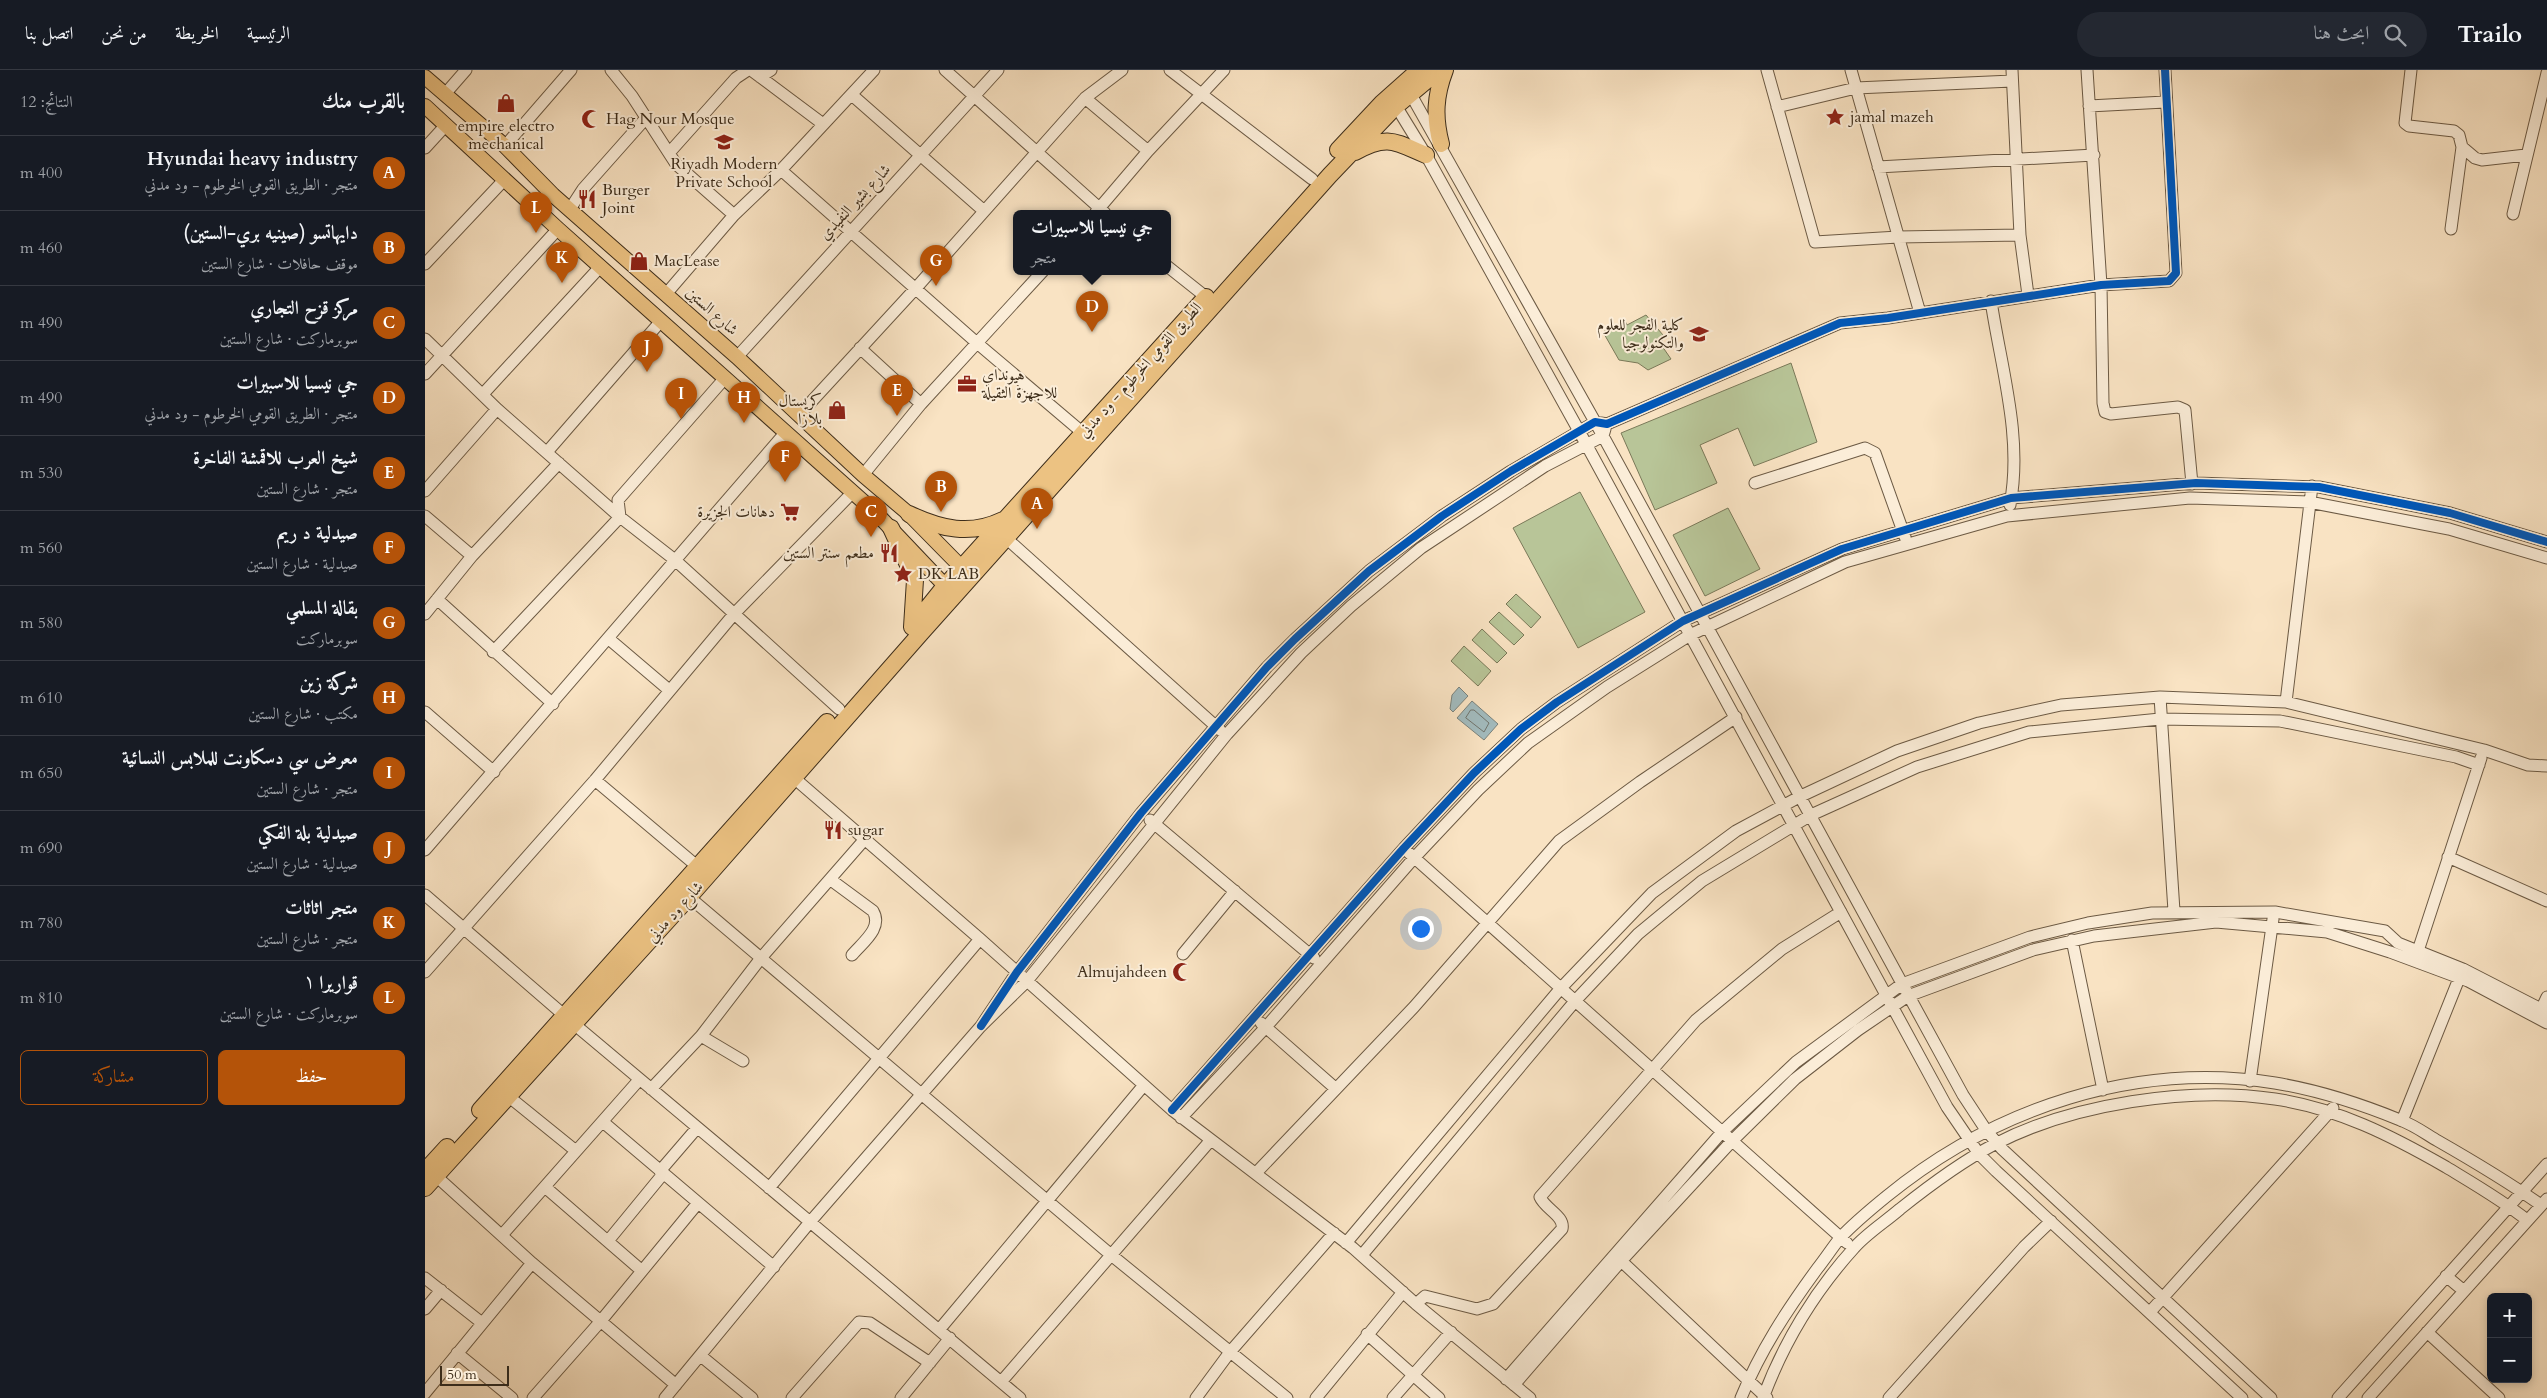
<!DOCTYPE html>
<html lang="ar">
<head>
<meta charset="utf-8">
<style>
  :root { --surface:#171b24; --page:#242831; --text:#f1f3f6; --muted:#9ea1a6; --line:#363941; --accent:#b45309 }
  body { margin:0; font-family:Cardo,Amiri,serif; background:var(--page); color:var(--text); direction:rtl }
  .controls { position:absolute; right:15px; bottom:15px; display:grid; overflow:hidden; border-radius:8px; box-shadow:0 2px 8px #0003 }
  .controls button { width:45px; height:45px; display:grid; place-items:center; padding:0; border:0; border-bottom:1px solid var(--line); background:var(--surface); color:var(--text); font:25px sans-serif }
  .scale { position:absolute; left:15px; bottom:12px; width:69px; box-sizing:border-box; padding-left:5px; border:2px solid #3d2d1a; border-top:0; font-size:14px; line-height:18px; white-space:nowrap; color:#3d2d1a; -webkit-text-stroke:4px #fbedd8; paint-order:stroke }
  .you { position:absolute; left:995px; top:858px; width:18px; height:18px; margin:-12px; border:4px solid #fff; border-radius:50%; background:#1a73e8; box-shadow:0 0 0 8px #1a73e833 }
  .badge { display:grid; place-items:center; width:32px; height:32px; border-radius:50%; background:var(--accent); color:#fff; font-size:16px; font-weight:700 }
  .pin { position:absolute; translate:-50% -41px; filter:drop-shadow(0 1px 2px #0008) }
  .pin::after { content:''; position:absolute; top:26px; width:18px; height:15px; background:inherit; clip-path:polygon(0 0,100% 0,50% 100%) }
  .popup { position:absolute; left:588px; top:140px; width:158px; height:65px; box-sizing:border-box; display:grid; place-content:center; border-radius:8px; background:var(--surface); filter:drop-shadow(0 1px 4px #0005); font-size:16px; white-space:nowrap; color:var(--muted) }
  .popup b { font-size:19px; color:var(--text) }
  .popup::after { content:''; position:absolute; left:50%; top:100%; margin-left:-10px; border:10px solid transparent; border-top-color:var(--surface) }
  .list { margin:0; padding:0; list-style:none }
  h2 { display:flex; justify-content:space-between; align-items:center; height:65px; margin:0; padding:0 20px; font-size:21px }
  h2 small { font-size:16px; font-weight:400; color:var(--muted) }
  .list li { display:grid; grid-template-columns:32px 1fr auto; gap:15px; align-items:center; box-sizing:border-box; height:75px; padding:0 20px; border-top:1px solid var(--line) }
  .list b { display:block; font-size:19px; white-space:nowrap }
  .list p { margin:0; font-size:16px; white-space:nowrap; color:var(--muted) }
  .list em { font-size:16px; font-style:normal; color:var(--muted) }
  .actions { display:flex; gap:10px; padding:15px 20px }
  .actions a { flex:1; padding:11px 0; border:1px solid var(--accent); border-radius:8px; text-align:center; font-size:18px; color:var(--accent) }
  .actions .main { background:var(--accent); color:#fff }
  .icon { flex:none; width:28px; height:28px; fill:none; stroke:currentColor; stroke-width:2; stroke-linecap:round; stroke-linejoin:round }
  .map { position:relative; flex:none; width:2122px; height:1328px; overflow:hidden; direction:ltr }
  header { display:flex; align-items:center; gap:30px; box-sizing:border-box; height:70px; padding:0 25px; background:var(--surface); border-bottom:1px solid var(--line) }
  header strong { font-size:24px }
  nav { display:flex; gap:28px; margin-inline-start:auto; font-size:18px }
  .search { width:350px; height:45px; background:var(--page); display:flex; align-items:center; gap:12px; box-sizing:border-box; padding:0 18px; border-radius:28px; color:var(--muted); font-size:19px }
  main { display:flex }
  aside { flex:1; background:var(--surface) }
  .map>svg:first-child { display:block }
  .green { fill:#b8c598; stroke:#7a7959 }
  .water { fill:#a2bbbe; stroke:#7a827c }
  .lines { fill:none; stroke-linecap:round; stroke-linejoin:round }
  .shore { stroke:#70746c; stroke-width:1 }
  .minor-casing { stroke:#6c5a44; stroke-width:13 }
  .major-casing { stroke:#3d2d1a; stroke-width:16 }
  .highway-casing { stroke:#3d2d1a; stroke-width:18 }
  .minor { stroke:#fbedd8; stroke-width:11 }
  .major { stroke:#ecc282; stroke-width:14 }
  .highway { stroke:#ecc282; stroke-width:16 }
  .cycleway-casing { stroke:#fbedd8; stroke-width:11 }
  .cycleway { stroke:#0057b8; stroke-width:8 }
  .labels { text-anchor:middle; dominant-baseline:central; stroke-width:4; stroke-linejoin:round; paint-order:stroke }
  .poi-label { font-size:16px; fill:#3d2d1a; stroke:#fbedd8; text-anchor:start }
  .street-label { font-size:16px; fill:#3d2d1a; stroke:#fbedd8 }
</style>
</head>
<body>
<header>
<strong>Trailo</strong>
<div class="search"><svg class="icon" aria-label="search" viewBox="0 0 24 24"><circle cx="10" cy="10" r="6"/><path d="M15 15l6 6"/></svg>ابحث هنا</div>
<nav><a>الرئيسية</a><a>الخريطة</a><a>من نحن</a><a>اتصل بنا</a></nav>
</header>
<main>
<div class="map">
<svg width="2122" height="1328" viewBox="0 0 2122 1328">
  <rect width="100%" height="100%" fill="#f9e3c3"/>
  <filter id="stains"><feTurbulence type="fractalNoise" baseFrequency=".004" numOctaves="4"/><feColorMatrix values="0 0 0 0 .2 0 0 0 0 .09 0 0 0 0 .02 0 0 0 .5 -.17"/></filter>
  <radialGradient id="worn" r=".72"><stop offset=".6" stop-color="#630" stop-opacity="0"/><stop offset="1" stop-color="#630" stop-opacity=".3"/></radialGradient>
  <path class="green" d="M 1221,245 L 1238,265 L 1237,276 L 1246,289 L 1223,300 L 1213,293 L 1194,290 L 1178,262 L 1200,251 L 1202,255 Z
    M 1366,293 L 1392,372 L 1329,396 L 1313,358 L 1275,375 L 1292,413 L 1230,440 L 1196,363 Z
    M 1155,422 L 1220,542 L 1153,578 L 1088,458 Z
    M 1303,438 L 1335,499 L 1280,526 L 1248,465 Z
    M 1091,524 L 1116,547 L 1106,558 L 1081,534 Z
    M 1074,542 L 1099,565 L 1089,575 L 1064,552 Z
    M 1057,559 L 1082,583 L 1072,593 L 1047,570 Z
    M 1039,576 L 1066,601 L 1053,616 L 1026,591 Z"/>
  <path class="water" d="M 1034,617 L 1043,626 L 1028,642 L 1025,639 L 1027,625 Z
    M 1047,631 L 1073,654 L 1059,670 L 1032,648 Z"/>
  <g class="lines">
    <path class="shore" d="M 1046,640 L 1049,640 L 1064,653 L 1059,662 L 1041,648 Z"/>
    <g class="minor-casing">
      <path id="minor" d="M 186,0 L 207,26 L 251,94 L 309,145
        M 326,0 L 398,54
        M 520,0 L 680,143
        M 745,0 L 887,109
        M 1342,0 L 1390,172 L 1473,167 L 1595,165
        M 1426,0 L 1495,243
        M 1587,0 L 1595,165 L 1603,225
        M 1662,0 L 1676,215 L 1678,333 L 1680,342 L 1686,344 L 1753,337 L 1760,340 L 1767,414
        M 1986,0 L 1980,53 L 1984,56 L 2029,61 L 2034,65 L 2037,77 L 2026,159
        M 335,7 L 346,0
        M 985,23 L 1178,366 L 1538,1025 L 1561,1060 L 1577,1079 L 1846,1328
        M 20,24 L 41,0
        M 427,25 L 559,141
        M 660,28 L 723,81
        M 971,36 L 1001,85 L 1154,361 L 1522,1037 L 1554,1084 L 1571,1101 L 1817,1328
        M 1664,36 L 1740,32
        M 1352,37 L 1431,18 L 1587,11
        M 80,76 L 146,0
        M 2037,77 L 2050,88 L 2057,90 L 2101,85
        M 0,78 L 21,55
        M 244,83 L 311,8 L 323,0
        M 1453,97 L 1669,85
        M 356,100 L 552,273 L 658,363
        M 145,139 L 158,119 L 221,48
        M 671,142 L 723,81 L 799,0
        M 2088,144 L 2122,3
        M 0,194 L 80,109
        M 742,196 L 781,227
        M 241,224 L 309,145 L 356,100 L 449,0
        M 1566,231 C 1576,298 1598,367 1585,435
        M 0,269 L 72,339 L 195,447 L 250,490 L 414,639
        M 435,278 L 496,334
        M 312,287 L 573,0
        M 0,304 L 133,159
        M 58,324 L 176,196
        M 375,344 L 491,218 L 660,28 L 697,0
        M 122,382 L 236,251
        M 438,405 L 496,334 L 618,201
        M 1330,413 L 1440,378 L 1450,383 L 1480,467
        M 0,421 L 72,339
        M 0,446 L 47,486
        M 581,468 L 795,660
        M 12,529 L 128,634
        M 0,544 L 47,486 L 134,393
        M 184,569 L 244,620
        M 68,582 L 195,447 L 193,430 L 300,308
        M 1735,627 L 1749,841
        M 1861,632 L 1887,416
        M 0,642 L 69,702
        M 368,707 L 555,869 L 747,1040 L 928,1178 L 991,1234 L 1105,1328
        M 170,710 L 273,797
        M 725,750 L 889,888
        M 0,780 L 360,363
        M 984,783 L 1422,1173
        M 2023,787 L 2122,831
        M 406,810 L 448,841 C 458,858 438,872 427,885
        M 0,825 L 140,946
        M 264,827 L 685,1184 L 862,1328
        M 1647,870 L 1678,1020
        M 758,884 L 810,821
        M 1991,887 L 2056,688
        M 0,902 L 170,710 L 309,544 L 428,422
        M 2114,944 L 2122,927
        M 836,953 L 910,1018
        M 149,954 L 595,1328
        M 556,956 L 592,902 L 716,743 L 842,597 L 870,569 L 944,501 L 1017,446 L 1086,401 L 1170,352 L 1182,354 L 1415,253 L 1463,248 L 1676,215 L 1744,211 L 1751,203 L 1740,0
        M 276,966 L 318,991
        M 1825,1011 L 1848,849
        M 226,1019 L 276,966 L 336,888 L 440,769
        M 83,1026 L 151,1081
        M 747,1040 L 979,778 L 1049,703 L 1096,659 L 1132,632 L 1258,551 L 1417,479 L 1586,428 L 1771,413 L 1894,417 L 2025,443 L 2122,472
        M 756,1048 L 841,957 L 989,788 L 1053,720 L 1103,673 L 1182,617 L 1265,565 L 1420,492 L 1582,446 L 1765,428 L 1884,432 L 2024,459 L 2122,488
        M 1977,1051 L 2037,901
        M 178,1052 L 349,1197
        M 235,1101 L 272,1058
        M 831,1103 L 989,937 L 1134,771 L 1215,712 L 1311,647
        M 11,1106 L 107,1193 L 251,1315
        M 120,1117 L 217,1201
        M 344,1118 L 555,869
        M 77,1165 L 214,1010
        M 183,1171 L 238,1104
        M 921,1173 L 1136,918 L 1227,823 L 1311,761 L 1376,726 L 1472,681 L 1554,653 L 1636,635 L 1735,627 L 1861,632 L 2059,680 L 2103,695 L 2122,696
        M 937,1185 L 1151,930 L 1213,864 L 1277,811 L 1386,745 L 1492,697 L 1604,662 L 1735,649 L 1855,651 L 2031,687 L 2054,695
        M 1192,1187 L 1342,1328
        M 2021,1206 L 2039,1221
        M 0,1208 L 57,1253
        M 991,1234 L 1000,1226 L 1052,1239 L 1068,1234 L 1137,1159 C 1140,1146 1120,1139 1115,1127 L 1271,950 L 1357,879 L 1416,842
        M 0,1239 L 16,1220
        M 1725,1242 L 1908,1038
        M 514,1260 L 719,1015
        M 2002,1262 L 2074,1328
        M 942,1264 L 1014,1328
        M 32,1283 L 87,1328
        M 276,1286 L 327,1328
        M 1081,1309 L 1297,1062 L 1371,992 L 1477,914 L 1605,867 L 1663,853 L 1727,843 L 1850,842 L 1960,861 L 1973,873 L 2038,899 L 2122,942
        M 576,1312 L 785,1071
        M 1089,1315 L 1197,1190 L 1307,1071 L 1370,1009 L 1433,960 L 1483,926 L 1608,880 L 1669,866 L 1791,852 L 1902,862 L 1965,882 L 2043,911 L 2122,953
        M 0,1323 L 107,1193
        M 108,1328 L 175,1252 L 273,1133
        M 240,1328 L 385,1152 L 556,956 L 602,911 L 802,664 L 876,583 L 926,536 L 996,478 L 1120,396 L 1178,366 L 1180,359
        M 367,1328 L 434,1252 L 445,1253 L 505,1293
        M 476,1328 L 525,1268
        M 771,1328 L 805,1282 L 909,1163
        M 891,1328 L 978,1222
        M 968,1328 L 1026,1262
        M 1316,1328 C 1335,1281 1362,1240 1392,1199 C 1400,1189 1407,1178 1415,1168 C 1429,1153 1446,1139 1462,1126 C 1570,1038 1710,991 1850,1013 C 1892,1020 1936,1034 1975,1050 C 1989,1055 2001,1064 2013,1071 C 2048,1091 2083,1112 2116,1135
        M 1338,1328 C 1358,1274 1390,1221 1429,1178 C 1441,1164 1460,1152 1475,1139 C 1505,1115 1536,1092 1570,1074 C 1647,1034 1764,1016 1850,1029 C 1912,1038 1967,1066 2021,1097 C 2049,1114 2077,1130 2102,1150
        M 1464,1328 L 1599,1177 L 1626,1151
        M 1913,1328 L 2122,1094
        M 1943,1328 L 2122,1129"/>
    </g>
    <g class="major-casing">
      <path id="major" d="M 0,7 L 80,76 L 128,125 L 312,287 L 438,405 L 484,444 L 544,505
        M 0,36 L 133,159 L 451,443 L 526,522"/>
    </g>
    <g class="highway-casing">
      <path id="highway" d="M 1016,74 C 1009,47 1010,26 1020,0
        M 913,80 L 957,33 L 994,0
        M 930,82 C 963,64 970,72 1001,85
        M 484,444 C 516,459 545,466 578,450
        M 466,458 L 490,510 L 487,557
        M 487,557 L 520,516 L 781,227
        M 55,1040 L 402,652
        M 0,1101 L 22,1077
        M 0,1118 L 264,827 L 496,563 L 905,105 L 971,36 L 1014,0"/>
    </g>
    <use href="#minor" class="minor"/>
    <use href="#major" class="major"/>
    <use href="#highway" class="highway"/>
    <g class="cycleway-casing">
      <path id="cycleway" d="M 556,956 L 592,902 L 716,743 L 842,597 L 870,569 L 944,501 L 1017,446 L 1086,401 L 1170,352 L 1182,354 L 1415,253 L 1463,248 L 1676,215 L 1744,211 L 1751,203 L 1740,0
        M 747,1040 L 979,778 L 1049,703 L 1096,659 L 1132,632 L 1258,551 L 1417,479 L 1586,428 L 1771,413 L 1894,417 L 2025,443 L 2122,472"/>
    </g>
    <use href="#cycleway" class="cycleway"/>
  </g>
  <defs>
    <g id="shop-bare" transform="scale(1.5)"><path d="M-5-2.5h2.3a2.7 3.5 0 0 1 5.4 0H5L5.5 6h-11ZM-1.5-2.5h3a1.5 2.3 0 0 0-3 0Z" fill="#8f2418" stroke="#fbedd8" stroke-width="2.5" paint-order="stroke"/></g>
    <g id="sight-bare" transform="scale(1.5)"><path d="M0-6L1.8-2.2L6-1.7L2.9 1.2L3.7 5.4L0 3.3L-3.7 5.4L-2.9 1.2L-6-1.7L-1.8-2.2Z" fill="#8f2418" stroke="#fbedd8" stroke-width="2.5" paint-order="stroke"/></g>
    <g id="mosque-bare" transform="scale(1.5)"><path d="M3.5-4.9A6 6 0 1 0 3.5 4.9A5 5 0 1 1 3.5-4.9Z" fill="#8f2418" stroke="#fbedd8" stroke-width="2.5" paint-order="stroke"/></g>
    <g id="school-bare" transform="scale(1.5)"><path d="M0-5L7-2L0 1L-7-2ZM-4 1L0 2.5L4 1V4Q0 6-4 4Z" fill="#8f2418" stroke="#fbedd8" stroke-width="2.5" paint-order="stroke"/></g>
    <g id="restaurant-bare" transform="scale(1.5)"><path d="M-5-6h1v4h1v-4h1v4h1v-4h1v5L-1.5 .5V6h-2V.5L-5-1ZM5-6V6H3V1.5H1.5Q1.5-4 5-6Z" fill="#8f2418" stroke="#fbedd8" stroke-width="2.5" paint-order="stroke"/></g>
    <g id="university-bare" transform="scale(1.5)"><path d="M0-5L7-2L0 1L-7-2ZM-4 1L0 2.5L4 1V4Q0 6-4 4Z" fill="#8f2418" stroke="#fbedd8" stroke-width="2.5" paint-order="stroke"/></g>
    <g id="office-bare" transform="scale(1.5)"><path d="M-6-3h4V-5.5h4V-3h4V5H-6ZM-1-4.5V-3h2v-1.5ZM-6 0V1H6V0Z" fill="#8f2418" stroke="#fbedd8" stroke-width="2.5" paint-order="stroke"/></g>
    <g id="supermarket-bare" transform="scale(1.5)"><path d="M-6-5.5h2.5l.6 2H6L4.5 2H-2.5L-4.4-4H-6ZM-1.5 3.2a1.3 1.3 0 1 0 .1 0ZM3 3.2a1.3 1.3 0 1 0 .1 0Z" fill="#8f2418" stroke="#fbedd8" stroke-width="2.5" paint-order="stroke"/></g>
  </defs>
  <g fill-rule="evenodd">
    <use href="#shop-bare" x="81" y="33"/>
    <use href="#sight-bare" x="1410" y="47"/>
    <use href="#mosque-bare" x="166" y="49"/>
    <use href="#school-bare" x="299" y="72"/>
    <use href="#restaurant-bare" x="162" y="129"/>
    <use href="#shop-bare" x="214" y="191"/>
    <use href="#university-bare" x="1274" y="264"/>
    <use href="#office-bare" x="542" y="314"/>
    <use href="#shop-bare" x="412" y="340"/>
    <use href="#supermarket-bare" x="365" y="442"/>
    <use href="#restaurant-bare" x="464" y="483"/>
    <use href="#sight-bare" x="478" y="504"/>
    <use href="#restaurant-bare" x="408" y="760"/>
    <use href="#mosque-bare" x="757" y="902"/>
  </g>
  <g class="labels">
    <g class="poi-label">
      <text x="1425" y="47">jamal mazeh</text>
      <text x="181" y="49">Hag Nour Mosque</text>
      <text x="81" y="56" text-anchor="middle">empire electro<tspan x="81" dy="18">mechanical</tspan></text>
      <text x="299" y="94" text-anchor="middle">Riyadh Modern<tspan x="299" dy="18">Private School</tspan></text>
      <text x="177" y="120">Burger<tspan x="177" dy="18">Joint</tspan></text>
      <text x="229" y="191">MacLease</text>
      <text x="1259" y="255" text-anchor="end">كلية الفجر للعلوم<tspan x="1259" dy="18">والتكنولوجيا</tspan></text>
      <text x="557" y="305">هيونداي<tspan x="557" dy="18">للاجهزة الثقيلة</tspan></text>
      <text x="397" y="331" text-anchor="end">كريستال<tspan x="397" dy="18">بلازا</tspan></text>
      <text x="350" y="442" text-anchor="end">دهانات الجزيرة</text>
      <text x="449" y="483" text-anchor="end">مطعم سنتر الستين</text>
      <text x="493" y="504">DK LAB</text>
      <text x="423" y="760">sugar</text>
      <text x="742" y="902" text-anchor="end">Almujahdeen</text>
    </g>
    <g class="street-label">
      <text transform="translate(430 132) rotate(-47)">شارع بشير النفيدي</text>
      <text transform="translate(287 241) rotate(42)">شارع الستين</text>
      <text transform="translate(715 300) rotate(-48)">الطريق القومي الخرطوم - ود مدني</text>
      <text transform="translate(250 842) rotate(-48)">شارع ود مدني</text>
    </g>
  </g>
  <rect width="100%" height="100%" filter="url(#stains)"/>
  <rect width="100%" height="100%" fill="url(#worn)"/>
</svg>
<div class="controls">
<button>+</button>
<button>−</button>
</div>
<div class="scale">50 m</div>
<div class="you"></div>
<div class="pin badge" style="left:612px;top:459px">A</div>
<div class="pin badge" style="left:516px;top:442px">B</div>
<div class="pin badge" style="left:446px;top:467px">C</div>
<div class="pin badge" style="left:667px;top:262px">D</div>
<div class="popup"><b>جي نيسيا للاسبيرات</b>متجر</div>
<div class="pin badge" style="left:472px;top:346px">E</div>
<div class="pin badge" style="left:360px;top:412px">F</div>
<div class="pin badge" style="left:511px;top:216px">G</div>
<div class="pin badge" style="left:319px;top:353px">H</div>
<div class="pin badge" style="left:256px;top:349px">I</div>
<div class="pin badge" style="left:222px;top:302px">J</div>
<div class="pin badge" style="left:137px;top:213px">K</div>
<div class="pin badge" style="left:111px;top:163px">L</div>
</div>
<aside>
<h2>بالقرب منك<small>النتائج: 12</small></h2>
<ul class="list">
<li><span class="badge">A</span><div><b>Hyundai heavy industry</b><p>متجر · الطريق القومي الخرطوم - ود مدني</p></div><em>400 m</em></li>
<li><span class="badge">B</span><div><b>دايهاتسو (صينيه بري-الستين)</b><p>موقف حافلات · شارع الستين</p></div><em>460 m</em></li>
<li><span class="badge">C</span><div><b>مركز قزح التجاري</b><p>سوبرماركت · شارع الستين</p></div><em>490 m</em></li>
<li><span class="badge">D</span><div><b>جي نيسيا للاسبيرات</b><p>متجر · الطريق القومي الخرطوم - ود مدني</p></div><em>490 m</em></li>
<li><span class="badge">E</span><div><b>شيخ العرب للاقمشة الفاخرة</b><p>متجر · شارع الستين</p></div><em>530 m</em></li>
<li><span class="badge">F</span><div><b>صيدلية د ريم</b><p>صيدلية · شارع الستين</p></div><em>560 m</em></li>
<li><span class="badge">G</span><div><b>بقالة المسلمي</b><p>سوبرماركت</p></div><em>580 m</em></li>
<li><span class="badge">H</span><div><b>شركة زين</b><p>مكتب · شارع الستين</p></div><em>610 m</em></li>
<li><span class="badge">I</span><div><b>معرض سي دسكاونت للملابس النسائية</b><p>متجر · شارع الستين</p></div><em>650 m</em></li>
<li><span class="badge">J</span><div><b>صيدلية بلة الفكي</b><p>صيدلية · شارع الستين</p></div><em>690 m</em></li>
<li><span class="badge">K</span><div><b>متجر اثاثات</b><p>متجر · شارع الستين</p></div><em>780 m</em></li>
<li><span class="badge">L</span><div><b>قواريرا ١</b><p>سوبرماركت · شارع الستين</p></div><em>810 m</em></li>
</ul>
<div class="actions"><a class="main">حفظ</a><a>مشاركة</a></div>
</aside>
</main>
</body>
</html>
